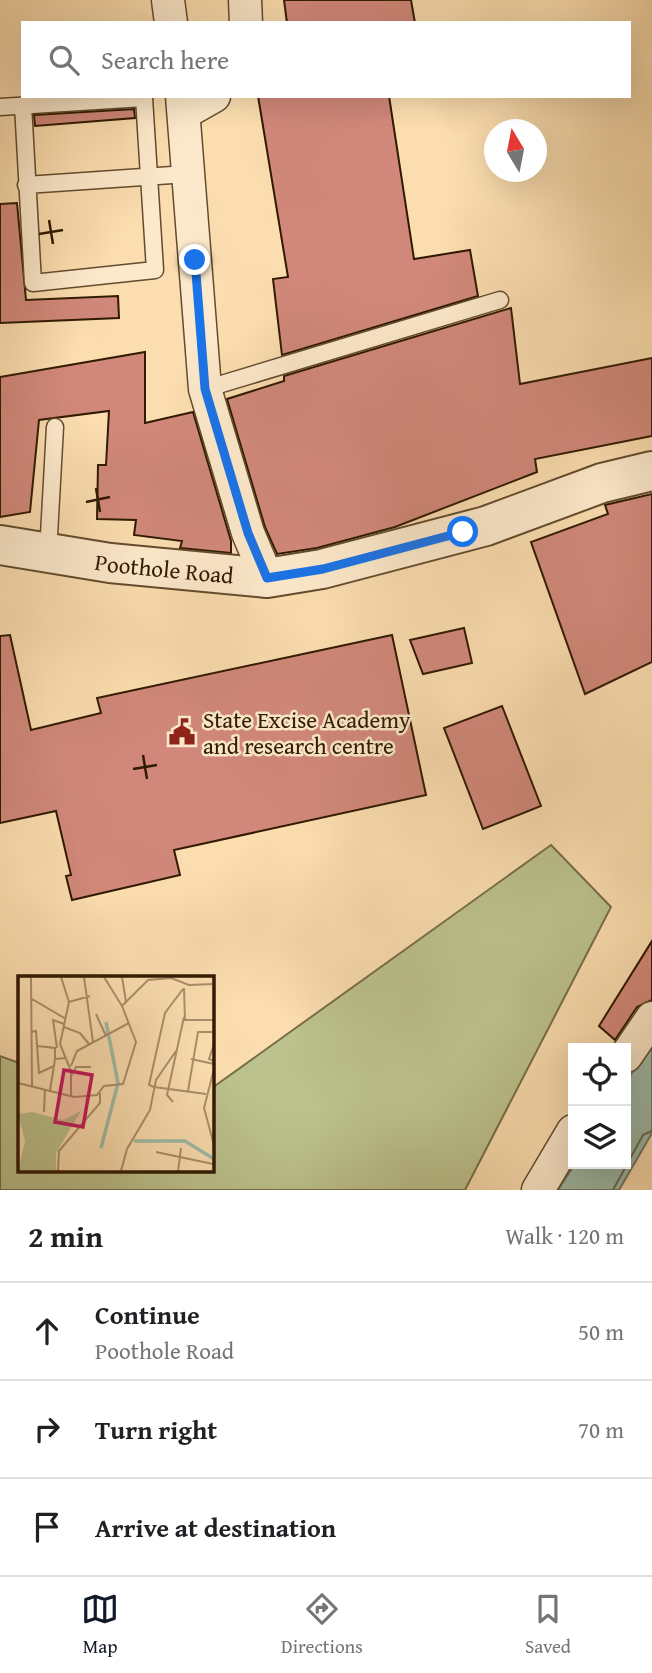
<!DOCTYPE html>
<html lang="en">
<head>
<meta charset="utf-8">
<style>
  :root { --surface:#fff; --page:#f2f2f2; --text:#202124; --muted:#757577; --line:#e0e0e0; --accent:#111827 }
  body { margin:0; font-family:"Gentium Book Plus",serif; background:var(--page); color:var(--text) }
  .controls { position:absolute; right:21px; bottom:21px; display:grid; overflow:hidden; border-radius:0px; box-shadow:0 7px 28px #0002 }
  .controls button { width:63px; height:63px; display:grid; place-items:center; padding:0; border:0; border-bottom:2px solid var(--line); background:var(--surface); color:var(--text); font:35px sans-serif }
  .compass { position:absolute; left:484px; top:119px; width:63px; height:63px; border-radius:50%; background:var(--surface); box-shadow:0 7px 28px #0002; rotate:350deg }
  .stop { position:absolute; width:21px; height:21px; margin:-16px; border:5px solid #1a73e8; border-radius:50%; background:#fff }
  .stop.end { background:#1a73e8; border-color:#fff; box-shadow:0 2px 7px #0008 }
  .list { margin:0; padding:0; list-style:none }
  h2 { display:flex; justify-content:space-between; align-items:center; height:91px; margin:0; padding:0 28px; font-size:30px }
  h2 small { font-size:23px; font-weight:400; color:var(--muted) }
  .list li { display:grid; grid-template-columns:46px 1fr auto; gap:21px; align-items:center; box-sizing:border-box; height:98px; padding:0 28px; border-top:2px solid var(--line) }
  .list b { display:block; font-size:26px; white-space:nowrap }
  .list p { margin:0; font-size:23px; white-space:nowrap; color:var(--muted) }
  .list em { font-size:23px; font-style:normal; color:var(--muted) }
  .icon { flex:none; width:38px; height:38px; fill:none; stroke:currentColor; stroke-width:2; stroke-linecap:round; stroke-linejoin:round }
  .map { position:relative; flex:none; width:652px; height:1190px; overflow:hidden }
  .search { position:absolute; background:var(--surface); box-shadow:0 7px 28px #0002; left:21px; right:21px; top:21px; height:77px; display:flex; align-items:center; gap:18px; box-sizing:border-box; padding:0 24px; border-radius:0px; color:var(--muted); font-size:26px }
  .sheet { height:385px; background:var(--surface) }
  nav { display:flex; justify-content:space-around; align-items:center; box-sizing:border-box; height:98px; border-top:2px solid var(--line); background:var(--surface); font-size:19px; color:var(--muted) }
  nav a { display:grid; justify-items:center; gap:4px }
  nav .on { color:var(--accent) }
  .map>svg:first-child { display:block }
  .green { fill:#bcc28d; stroke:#766e48; stroke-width:2 }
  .water { fill:#9fbca8; stroke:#737b66; stroke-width:2 }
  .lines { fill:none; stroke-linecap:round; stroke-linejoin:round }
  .shore { stroke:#686b55; stroke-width:2 }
  .building { fill:#d1887a; stroke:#301a02; stroke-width:2 }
  .service-casing { stroke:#634b2d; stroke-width:19 }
  .minor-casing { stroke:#634b2d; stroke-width:35 }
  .tertiary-casing { stroke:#634b2d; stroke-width:42 }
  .service { stroke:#fce9cb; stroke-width:16 }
  .minor { stroke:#fce9cb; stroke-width:32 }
  .tertiary { stroke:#fce9cb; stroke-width:38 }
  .route { stroke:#1a73e8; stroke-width:9 }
  .ticks { fill:none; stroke:#301a02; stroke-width:2.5 }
  .labels { text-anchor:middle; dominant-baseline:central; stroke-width:5; stroke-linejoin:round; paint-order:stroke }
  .street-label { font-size:23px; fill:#301a02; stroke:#fce9cb }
  .poi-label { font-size:23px; fill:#301a02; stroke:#fce9cb; text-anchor:start }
  .inset-river { fill:none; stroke:#9fbca8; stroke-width:3.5 }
  .inset-road { fill:none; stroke:#aa8f6a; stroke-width:2 }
  .view { fill:#c2185b; fill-opacity:0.15; stroke:#c2185b; stroke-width:3.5 }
  .inset-edge { fill:none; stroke:#301a02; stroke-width:3.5 }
</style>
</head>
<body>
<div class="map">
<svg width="652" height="1190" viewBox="0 0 652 1190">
  <rect width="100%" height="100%" fill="#fbddaf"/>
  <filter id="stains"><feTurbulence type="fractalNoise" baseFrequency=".00286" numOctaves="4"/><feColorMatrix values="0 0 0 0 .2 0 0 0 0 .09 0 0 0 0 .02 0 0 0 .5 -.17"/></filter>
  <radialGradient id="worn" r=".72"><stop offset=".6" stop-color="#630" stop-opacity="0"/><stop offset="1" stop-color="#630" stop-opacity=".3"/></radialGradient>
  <path class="green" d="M 551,845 L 611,907 L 465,1190 L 0,1190 L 0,1056 L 19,1063 L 19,1171 L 212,1171 L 212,1088 Z"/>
  <path class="water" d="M 652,1043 L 652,1133 L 619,1190 L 558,1190 L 575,1164 L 626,1164 L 626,1082 Z"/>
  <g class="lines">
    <path class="shore" d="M 613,1190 L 643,1135 L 652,1131"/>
  </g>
  <path class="building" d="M 284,0 L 411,0 L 415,23 L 287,23 Z
    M 258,96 L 389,96 L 414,259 L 470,250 L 478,296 L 282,355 L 273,279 L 288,277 Z
    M 134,109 L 135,118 L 35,126 L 34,115 Z
    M 17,203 L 26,300 L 118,296 L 119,318 L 0,323 L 0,204 Z
    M 511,308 L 520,384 L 652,358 L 652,436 L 535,459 L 537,472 L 395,527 L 317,548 L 277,554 L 265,527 L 227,399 L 284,381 L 284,376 Z
    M 145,352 L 145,423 L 193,412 L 231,541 L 231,553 L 180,548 L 182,541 L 134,535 L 136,520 L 97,519 L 98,465 L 106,465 L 109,411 L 39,420 L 30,512 L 0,517 L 0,377 Z
    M 652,494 L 652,662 L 585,694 L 531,542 L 608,514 L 605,505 Z
    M 464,628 L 472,663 L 423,674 L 410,640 Z
    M 10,635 L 31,730 L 101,713 L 97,698 L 392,635 L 426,795 L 174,850 L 180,875 L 72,900 L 66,876 L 71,875 L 56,811 L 0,823 L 0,636 Z
    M 502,706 L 541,806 L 483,829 L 444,728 Z
    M 652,941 L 652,1000 L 637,1007 L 615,1040 L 599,1026 Z"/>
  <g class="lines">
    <g class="service-casing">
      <path id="service" d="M 0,107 L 144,98 L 155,270 L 33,283 L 23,105
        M 26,185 L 187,174
        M 205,389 L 500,300
        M 48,553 L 55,427"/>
    </g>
    <g class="minor-casing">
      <path id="minor" d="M 168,0 L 171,23
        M 245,0 L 246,23
        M 182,96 L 205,389 L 248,533 L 267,578
        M 184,113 L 214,96
        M 626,1056 L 652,1018
        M 538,1190 L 573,1131"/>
    </g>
    <g class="tertiary-casing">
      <g id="tertiary">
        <path id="s1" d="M 0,545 L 110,563 L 267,578 L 322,569 L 486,526 L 602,483 L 652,471"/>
      </g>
    </g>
    <use href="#service" class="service"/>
    <use href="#minor" class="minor"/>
    <use href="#tertiary" class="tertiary"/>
  </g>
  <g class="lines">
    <path class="route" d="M 195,260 L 205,389 L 248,533 L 267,578 L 323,569 L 463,532"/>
  </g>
  <path class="ticks" d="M 49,220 L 53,244M 39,234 L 63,230M 96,488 L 100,512M 86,502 L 110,497M 143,755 L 147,779M 133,769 L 157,765"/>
  <defs>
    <g id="civic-bare" transform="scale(2.1)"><path d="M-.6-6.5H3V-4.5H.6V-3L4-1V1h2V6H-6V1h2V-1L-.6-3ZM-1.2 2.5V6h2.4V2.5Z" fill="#8f2418" stroke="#fce9cb" stroke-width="2.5" paint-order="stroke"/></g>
  </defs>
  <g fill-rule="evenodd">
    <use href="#civic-bare" x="182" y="732"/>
  </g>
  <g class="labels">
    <g class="street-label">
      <text stroke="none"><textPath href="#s1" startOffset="166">Poothole Road</textPath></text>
    </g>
    <g class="poi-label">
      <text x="203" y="719">State Excise Academy<tspan x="203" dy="26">and research centre</tspan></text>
    </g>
  </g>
  <g transform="translate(18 976)">
    <rect width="196" height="196" fill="#fbddaf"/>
    <path d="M 63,135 L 38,177 L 38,195 L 0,195 L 7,165 L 0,138 L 14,136 L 45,144 Z" fill="#bcc28d"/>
    <path class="inset-river" d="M 116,165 L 167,165 L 196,183M 83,172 L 100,107 L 88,46"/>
    <path class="inset-road" d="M 13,1 L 14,110M 43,1 L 51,26 L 72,20M 66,1 L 75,66M 86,1 L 104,30 L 130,4 L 153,2 L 171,9 L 196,8M 104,1 L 108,26M 166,12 L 167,44 L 196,44M 14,23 L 48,43M 51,26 L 42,68 L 53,95 L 53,121M 78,38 L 88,60M 46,51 L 62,57 L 71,68M 13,56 L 18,55 L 21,97 L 36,90 L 37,83M 196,68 L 191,83 L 196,85M 19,70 L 37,72 L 37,83 L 48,82M 39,72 L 35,44 L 46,48M 173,83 L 196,88M 53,90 L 59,75 L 111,47M 196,93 L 186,132 L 196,169M 53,100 L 58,91 L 73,91M 0,107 L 56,121 L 79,119 L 86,110 L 105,108 L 118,66 L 104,30M 136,111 L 131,109 L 147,37 L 165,13M 136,111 L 188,118M 32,114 L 36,90M 170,115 L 180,56 L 196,56M 155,126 L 149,119 L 166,41M 26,136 L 27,113M 138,176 L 195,188M 40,195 L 41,175 L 82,127 L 82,117M 103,195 L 109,173 L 132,134 L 138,104 L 158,75M 160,195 L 163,172"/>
    <path class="view" d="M 46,94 L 74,99 L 65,151 L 37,146 Z"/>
    <rect width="196" height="196" class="inset-edge"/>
  </g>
  <rect width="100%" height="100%" filter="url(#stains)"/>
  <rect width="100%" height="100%" fill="url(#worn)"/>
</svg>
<div class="controls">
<button><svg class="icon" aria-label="locate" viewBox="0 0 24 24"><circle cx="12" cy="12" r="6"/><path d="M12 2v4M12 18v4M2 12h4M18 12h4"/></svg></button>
<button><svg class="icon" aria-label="layers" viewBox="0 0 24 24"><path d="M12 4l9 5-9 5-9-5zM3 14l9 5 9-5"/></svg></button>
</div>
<svg class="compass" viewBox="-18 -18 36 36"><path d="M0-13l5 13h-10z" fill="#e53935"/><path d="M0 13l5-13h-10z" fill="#757577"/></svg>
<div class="stop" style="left:463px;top:532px"></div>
<div class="stop end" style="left:195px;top:260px"></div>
<div class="search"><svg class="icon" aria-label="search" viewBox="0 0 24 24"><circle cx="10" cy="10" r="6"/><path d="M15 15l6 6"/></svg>Search here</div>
</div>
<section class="sheet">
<h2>2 min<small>Walk · 120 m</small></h2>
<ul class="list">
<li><svg class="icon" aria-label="ahead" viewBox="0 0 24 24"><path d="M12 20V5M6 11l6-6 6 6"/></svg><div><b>Continue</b><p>Poothole Road</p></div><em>50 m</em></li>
<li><svg class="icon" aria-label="right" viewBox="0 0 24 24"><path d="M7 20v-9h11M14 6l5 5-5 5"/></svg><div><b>Turn right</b></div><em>70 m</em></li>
<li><svg class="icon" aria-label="arrive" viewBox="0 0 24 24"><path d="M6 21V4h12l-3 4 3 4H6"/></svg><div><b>Arrive at destination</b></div></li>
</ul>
</section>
<nav>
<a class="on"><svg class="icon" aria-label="map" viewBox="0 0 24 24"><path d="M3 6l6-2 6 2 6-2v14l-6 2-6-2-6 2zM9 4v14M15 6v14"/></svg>Map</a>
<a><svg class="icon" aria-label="directions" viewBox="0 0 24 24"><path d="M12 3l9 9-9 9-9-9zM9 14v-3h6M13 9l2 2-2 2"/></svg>Directions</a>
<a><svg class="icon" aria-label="saved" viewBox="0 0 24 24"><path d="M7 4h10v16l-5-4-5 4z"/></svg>Saved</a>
</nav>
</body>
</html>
